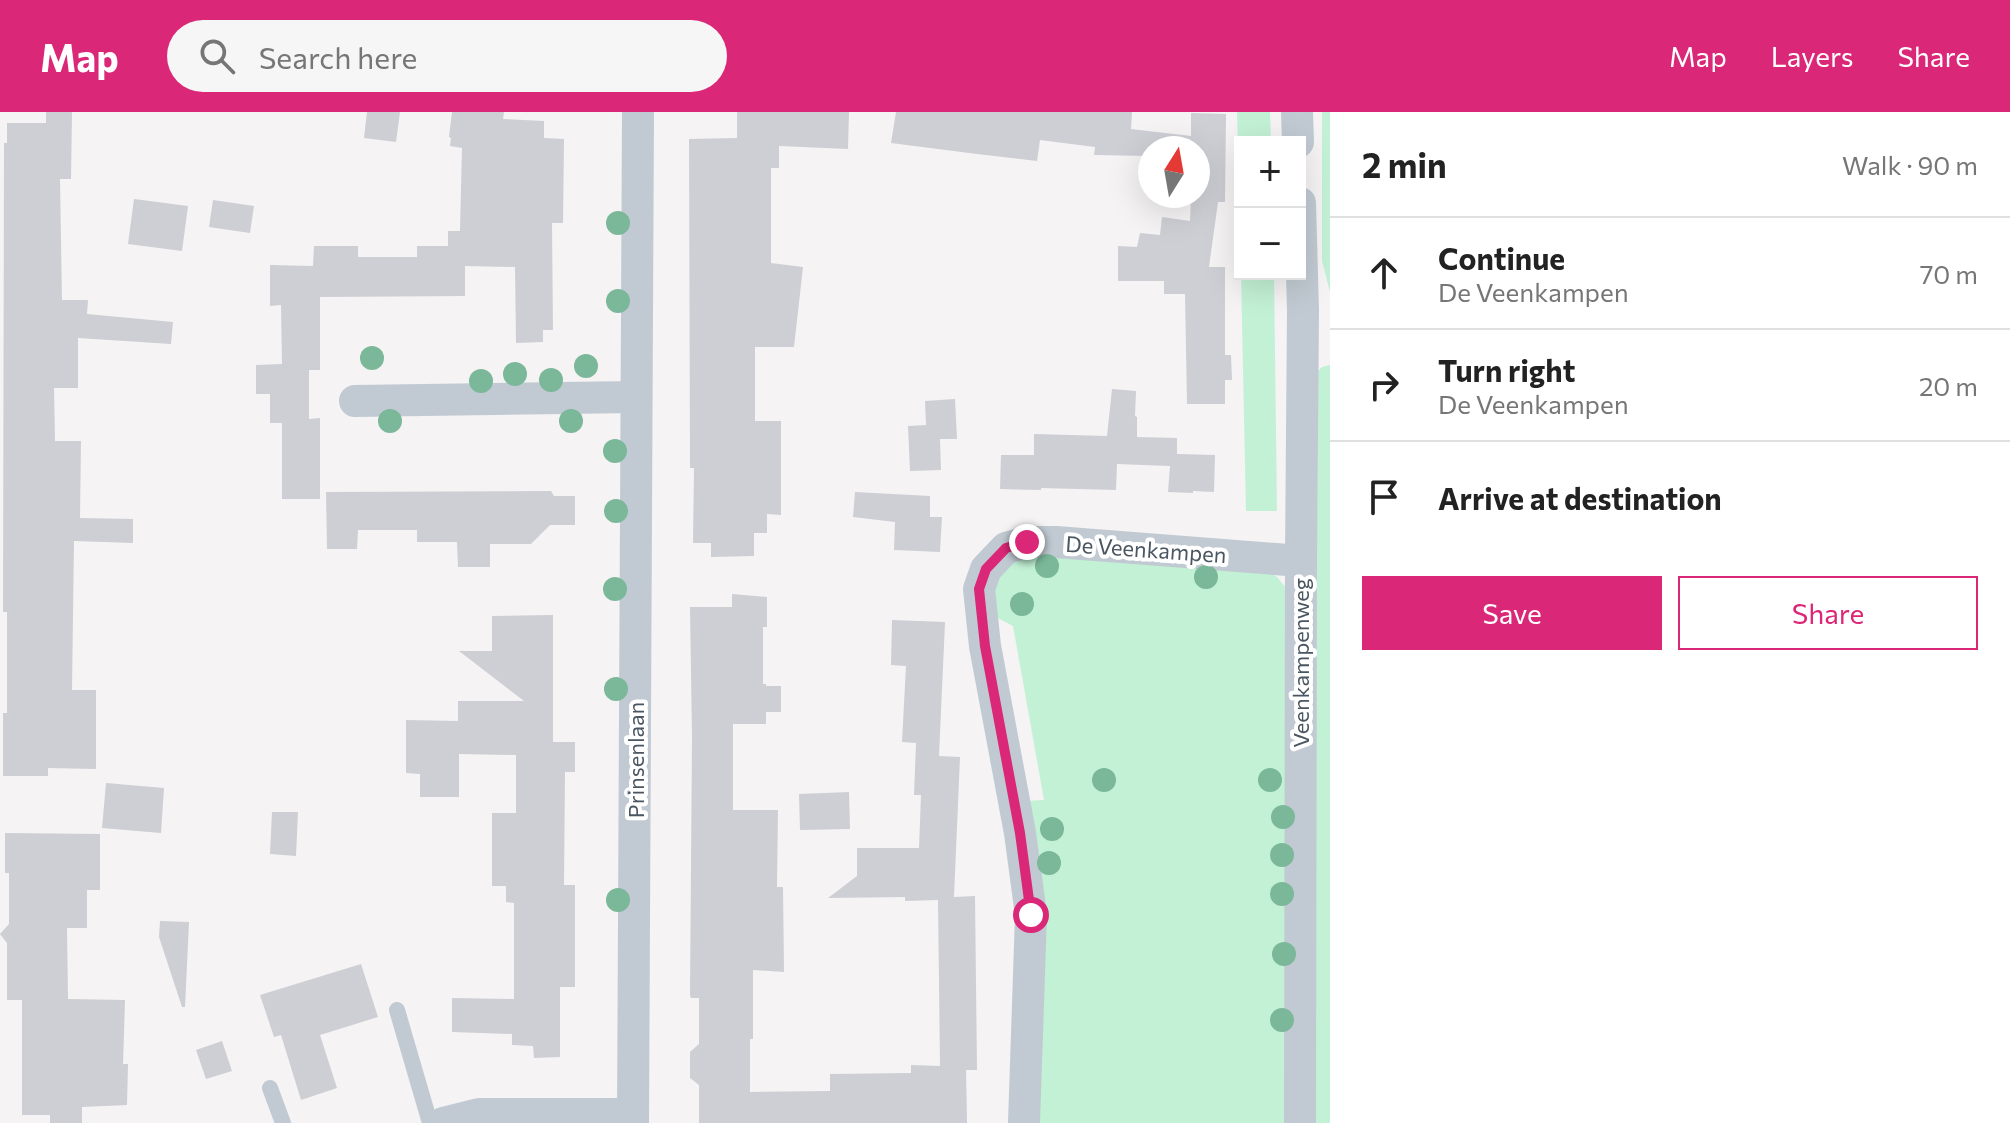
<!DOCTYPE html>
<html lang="en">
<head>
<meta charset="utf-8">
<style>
  :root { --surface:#fff; --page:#f6f6f6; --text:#222; --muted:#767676; --line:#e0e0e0; --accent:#db2777 }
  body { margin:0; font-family:Commissioner,sans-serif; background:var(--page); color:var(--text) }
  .controls { position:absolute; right:24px; top:24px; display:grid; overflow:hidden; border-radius:0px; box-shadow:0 8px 32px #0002 }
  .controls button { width:72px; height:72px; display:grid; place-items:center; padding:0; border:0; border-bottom:2px solid var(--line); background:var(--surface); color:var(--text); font:40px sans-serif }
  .compass { position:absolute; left:1138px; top:24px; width:72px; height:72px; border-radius:50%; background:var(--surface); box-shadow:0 8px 32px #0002; rotate:11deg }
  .stop { position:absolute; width:24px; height:24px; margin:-18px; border:6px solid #db2777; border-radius:50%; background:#fff }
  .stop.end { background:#db2777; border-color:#fff; box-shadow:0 2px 8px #0008 }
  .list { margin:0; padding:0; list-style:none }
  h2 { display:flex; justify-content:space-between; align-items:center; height:104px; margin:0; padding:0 32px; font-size:34px }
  h2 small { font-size:26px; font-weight:400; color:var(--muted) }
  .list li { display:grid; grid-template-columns:52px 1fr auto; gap:24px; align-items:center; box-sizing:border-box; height:112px; padding:0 32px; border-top:2px solid var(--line) }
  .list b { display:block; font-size:30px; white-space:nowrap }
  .list p { margin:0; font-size:26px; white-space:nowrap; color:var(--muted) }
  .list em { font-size:26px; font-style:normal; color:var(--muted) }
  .actions { display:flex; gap:16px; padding:24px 32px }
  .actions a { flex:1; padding:18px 0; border:2px solid var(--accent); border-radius:0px; text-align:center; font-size:28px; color:var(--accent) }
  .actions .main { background:var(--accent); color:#fff }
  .icon { flex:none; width:44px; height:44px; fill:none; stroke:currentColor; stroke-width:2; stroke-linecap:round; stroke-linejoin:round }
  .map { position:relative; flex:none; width:1330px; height:1011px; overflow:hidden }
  header { display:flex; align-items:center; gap:48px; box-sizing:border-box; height:112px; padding:0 40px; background:var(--accent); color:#fff }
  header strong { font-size:38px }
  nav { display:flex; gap:44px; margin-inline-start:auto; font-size:28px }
  .search { width:560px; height:72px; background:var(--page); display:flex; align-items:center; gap:20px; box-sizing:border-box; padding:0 28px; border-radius:44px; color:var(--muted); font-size:30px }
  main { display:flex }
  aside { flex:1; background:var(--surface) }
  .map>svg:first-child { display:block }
  .green { fill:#c3f1d5 }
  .building { fill:#cdcfd5 }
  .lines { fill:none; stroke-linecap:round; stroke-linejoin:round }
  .service { stroke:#c1cad2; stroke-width:16 }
  .minor { stroke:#c1cad2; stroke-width:32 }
  .tree { fill:#7bb799 }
  .route { stroke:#db2777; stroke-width:10 }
  .labels { text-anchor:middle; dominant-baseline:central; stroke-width:8; stroke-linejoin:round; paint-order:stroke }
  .street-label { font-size:22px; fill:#4a5661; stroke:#fff }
</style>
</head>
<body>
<header>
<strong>Map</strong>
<div class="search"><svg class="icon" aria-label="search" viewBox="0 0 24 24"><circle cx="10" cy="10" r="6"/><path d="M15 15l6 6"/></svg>Search here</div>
<nav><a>Map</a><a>Layers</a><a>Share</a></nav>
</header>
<main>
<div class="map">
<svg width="1330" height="1011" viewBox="0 0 1330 1011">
  <rect width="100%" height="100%" fill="#f5f3f3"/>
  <path class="green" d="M 1237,0 L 1270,0 L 1271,30 L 1240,30 L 1240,129 Z
    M 1322,0 L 1330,0 L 1330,180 L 1322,149 Z
    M 1241,162 L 1274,162 L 1277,399 L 1246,399 Z
    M 1330,253 L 1330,1011 L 1313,1011 L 1318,259 L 1322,255 Z
    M 1024,443 L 1271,461 L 1277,465 L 1286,476 L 1291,1011 L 1034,1011 L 1026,689 L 1044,688 L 1013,514 L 992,503 L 996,462 Z"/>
  <path class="building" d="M 46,0 L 72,0 L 71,67 L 60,67 L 62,188 L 88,188 L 87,202 L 173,210 L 171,232 L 78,226 L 78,276 L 54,276 L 55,329 L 81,329 L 80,406 L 133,407 L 133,431 L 74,429 L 72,578 L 96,578 L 96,657 L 48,656 L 48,664 L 3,664 L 3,601 L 7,601 L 7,500 L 3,500 L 4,31 L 7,31 L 7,11 L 46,11 Z
    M 367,0 L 400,0 L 396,30 L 364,26 Z
    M 452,0 L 504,0 L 503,7 L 544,9 L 544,26 L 564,27 L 563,111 L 552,111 L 553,218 L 543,218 L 543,230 L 516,231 L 515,155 L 465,154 L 465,184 L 320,185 L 320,258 L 309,258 L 309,307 L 320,306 L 320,387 L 282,387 L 282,311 L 270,311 L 270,282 L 256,282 L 256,253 L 282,252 L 281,193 L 270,194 L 270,153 L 313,154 L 314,134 L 358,134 L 358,145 L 417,145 L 417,134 L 448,134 L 448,119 L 460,119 L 462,36 L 450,34 L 451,26 L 449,25 Z
    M 737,0 L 849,0 L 848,37 L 779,34 L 779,56 L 771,56 L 771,151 L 803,155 L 794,235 L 755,235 L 755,309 L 781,309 L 781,403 L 767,402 L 767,421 L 754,421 L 754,444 L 711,445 L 711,431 L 693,431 L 694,356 L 690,356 L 689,27 L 737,26 Z
    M 896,0 L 1132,0 L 1131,17 L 1191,24 L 1191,1 L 1226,2 L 1225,90 L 1218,90 L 1209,155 L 1225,155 L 1225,243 L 1231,243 L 1232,268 L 1225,268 L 1225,292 L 1187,292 L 1185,182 L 1164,182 L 1164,169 L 1118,169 L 1118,134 L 1137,135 L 1140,121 L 1160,123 L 1162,105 L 1190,109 L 1191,84 L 1198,84 L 1198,36 L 1150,36 L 1150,44 L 1094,43 L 1095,35 L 1040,28 L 1037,49 L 977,42 L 891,31 Z
    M 134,87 L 188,94 L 182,139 L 128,132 Z
    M 213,88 L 254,94 L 250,121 L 209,115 Z
    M 1112,277 L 1136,279 L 1135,304 L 1137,305 L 1137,325 L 1177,326 L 1177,342 L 1215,343 L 1214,380 L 1193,379 L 1193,381 L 1168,380 L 1170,354 L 1117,352 L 1116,378 L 1041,376 L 1041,378 L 1000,377 L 1001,343 L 1034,343 L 1034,322 L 1107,324 Z
    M 955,287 L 957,327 L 940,327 L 941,358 L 910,359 L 908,314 L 926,313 L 925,289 Z
    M 551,379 L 554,384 L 575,384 L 575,413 L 550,413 L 531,432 L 490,432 L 490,455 L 458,455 L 457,430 L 417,430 L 417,418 L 358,418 L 357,437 L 327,437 L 326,380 Z
    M 855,380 L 930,384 L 930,405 L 942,405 L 940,440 L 894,438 L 895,410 L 853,405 Z
    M 732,482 L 767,485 L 767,515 L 763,515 L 763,572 L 766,572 L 766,574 L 781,574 L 781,600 L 766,600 L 766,612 L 733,612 L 733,698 L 778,698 L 777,775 L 783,775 L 784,860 L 753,858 L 753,927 L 750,927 L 750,980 L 830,979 L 830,962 L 911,961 L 911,953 L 940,954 L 938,788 L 905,789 L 905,785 L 828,786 L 857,764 L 857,736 L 919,736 L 921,683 L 914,683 L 916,631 L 902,630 L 906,554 L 891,553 L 892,508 L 945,510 L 939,644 L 960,645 L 954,785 L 975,784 L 977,958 L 966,958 L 967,1011 L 699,1011 L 699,973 L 690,966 L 690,940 L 699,932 L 699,886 L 691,886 L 690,883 L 692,625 L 690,495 L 732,495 Z
    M 553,503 L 553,630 L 575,630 L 575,660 L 565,660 L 564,773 L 575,773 L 575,875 L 560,875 L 560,945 L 534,946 L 533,934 L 512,933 L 512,922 L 452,920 L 452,886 L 514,887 L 514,791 L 506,790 L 506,774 L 492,774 L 492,701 L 516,701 L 516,643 L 459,642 L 459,685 L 420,685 L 420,662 L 406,661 L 406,608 L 458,609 L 458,589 L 524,589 L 459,539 L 492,539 L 492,504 Z
    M 106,671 L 164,676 L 161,721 L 102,716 Z
    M 849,680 L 850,717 L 800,718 L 799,682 Z
    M 272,700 L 298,700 L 296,744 L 270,742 Z
    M 5,721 L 100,722 L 100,778 L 87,778 L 87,816 L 67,816 L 68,887 L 125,888 L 123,952 L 128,952 L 127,993 L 82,995 L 82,1011 L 50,1011 L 50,1003 L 22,1003 L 22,888 L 7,888 L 7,831 L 0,822 L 9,812 L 9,761 L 5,761 Z
    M 160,809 L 189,810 L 185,895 L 182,895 L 159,825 Z
    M 361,852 L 378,905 L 320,923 L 337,976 L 301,988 L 281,923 L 274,925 L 260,883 Z
    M 222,929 L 232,959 L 206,967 L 196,938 Z"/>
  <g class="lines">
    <path class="service" d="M 397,898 L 430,1011
      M 270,976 L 283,1011"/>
    <path class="minor" d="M 1297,0 L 1298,30
      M 1300,91 L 1303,198 L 1301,449 L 1300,1011
      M 355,289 L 636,285
      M 443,1011 L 479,1002 L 633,1002
      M 633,1011 L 638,0
      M 1024,1011 L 1031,803 L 1020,721 L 985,534 L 979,477 L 986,457 L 1006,436 L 1027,430 L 1056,430 L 1301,449"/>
  </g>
  <g class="tree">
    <circle cx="618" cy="111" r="12"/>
    <circle cx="618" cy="189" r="12"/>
    <circle cx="372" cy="246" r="12"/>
    <circle cx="586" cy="254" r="12"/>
    <circle cx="515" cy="262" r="12"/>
    <circle cx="551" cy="268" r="12"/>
    <circle cx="481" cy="269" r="12"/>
    <circle cx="390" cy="309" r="12"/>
    <circle cx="571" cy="309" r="12"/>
    <circle cx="615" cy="339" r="12"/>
    <circle cx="616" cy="399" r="12"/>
    <circle cx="1047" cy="454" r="12"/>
    <circle cx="1206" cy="465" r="12"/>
    <circle cx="615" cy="477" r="12"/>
    <circle cx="1022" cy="492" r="12"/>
    <circle cx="616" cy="577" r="12"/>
    <circle cx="1104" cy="668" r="12"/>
    <circle cx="1270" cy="668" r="12"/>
    <circle cx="1283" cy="705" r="12"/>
    <circle cx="1052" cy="717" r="12"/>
    <circle cx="1282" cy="743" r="12"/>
    <circle cx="1049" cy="751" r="12"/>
    <circle cx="1282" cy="782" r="12"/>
    <circle cx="618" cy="788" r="12"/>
    <circle cx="1284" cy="842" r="12"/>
    <circle cx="1282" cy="908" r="12"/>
  </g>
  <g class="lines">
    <path class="route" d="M 1027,430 L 1006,436 L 986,457 L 979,477 L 985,534 L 1020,721 L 1031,803"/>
  </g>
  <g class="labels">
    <g class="street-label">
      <text transform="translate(1146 437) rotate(4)">De Veenkampen</text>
      <text transform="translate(1300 551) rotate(-90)">Veenkampenweg</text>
      <text transform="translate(635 648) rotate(-90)">Prinsenlaan</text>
    </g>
  </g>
</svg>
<div class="controls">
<button>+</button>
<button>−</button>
</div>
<svg class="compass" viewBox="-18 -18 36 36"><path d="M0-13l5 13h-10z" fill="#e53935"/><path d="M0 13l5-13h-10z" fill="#767676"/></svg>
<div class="stop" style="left:1031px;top:803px"></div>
<div class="stop end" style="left:1027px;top:430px"></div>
</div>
<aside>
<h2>2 min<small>Walk · 90 m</small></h2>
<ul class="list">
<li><svg class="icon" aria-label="ahead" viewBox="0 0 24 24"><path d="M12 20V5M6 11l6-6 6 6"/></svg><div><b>Continue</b><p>De Veenkampen</p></div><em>70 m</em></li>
<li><svg class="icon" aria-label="right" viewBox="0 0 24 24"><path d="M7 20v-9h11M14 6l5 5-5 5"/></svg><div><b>Turn right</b><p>De Veenkampen</p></div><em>20 m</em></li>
<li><svg class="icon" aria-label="arrive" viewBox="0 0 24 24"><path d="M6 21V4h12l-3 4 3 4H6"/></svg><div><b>Arrive at destination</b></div></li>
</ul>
<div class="actions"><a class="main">Save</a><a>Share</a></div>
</aside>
</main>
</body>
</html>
